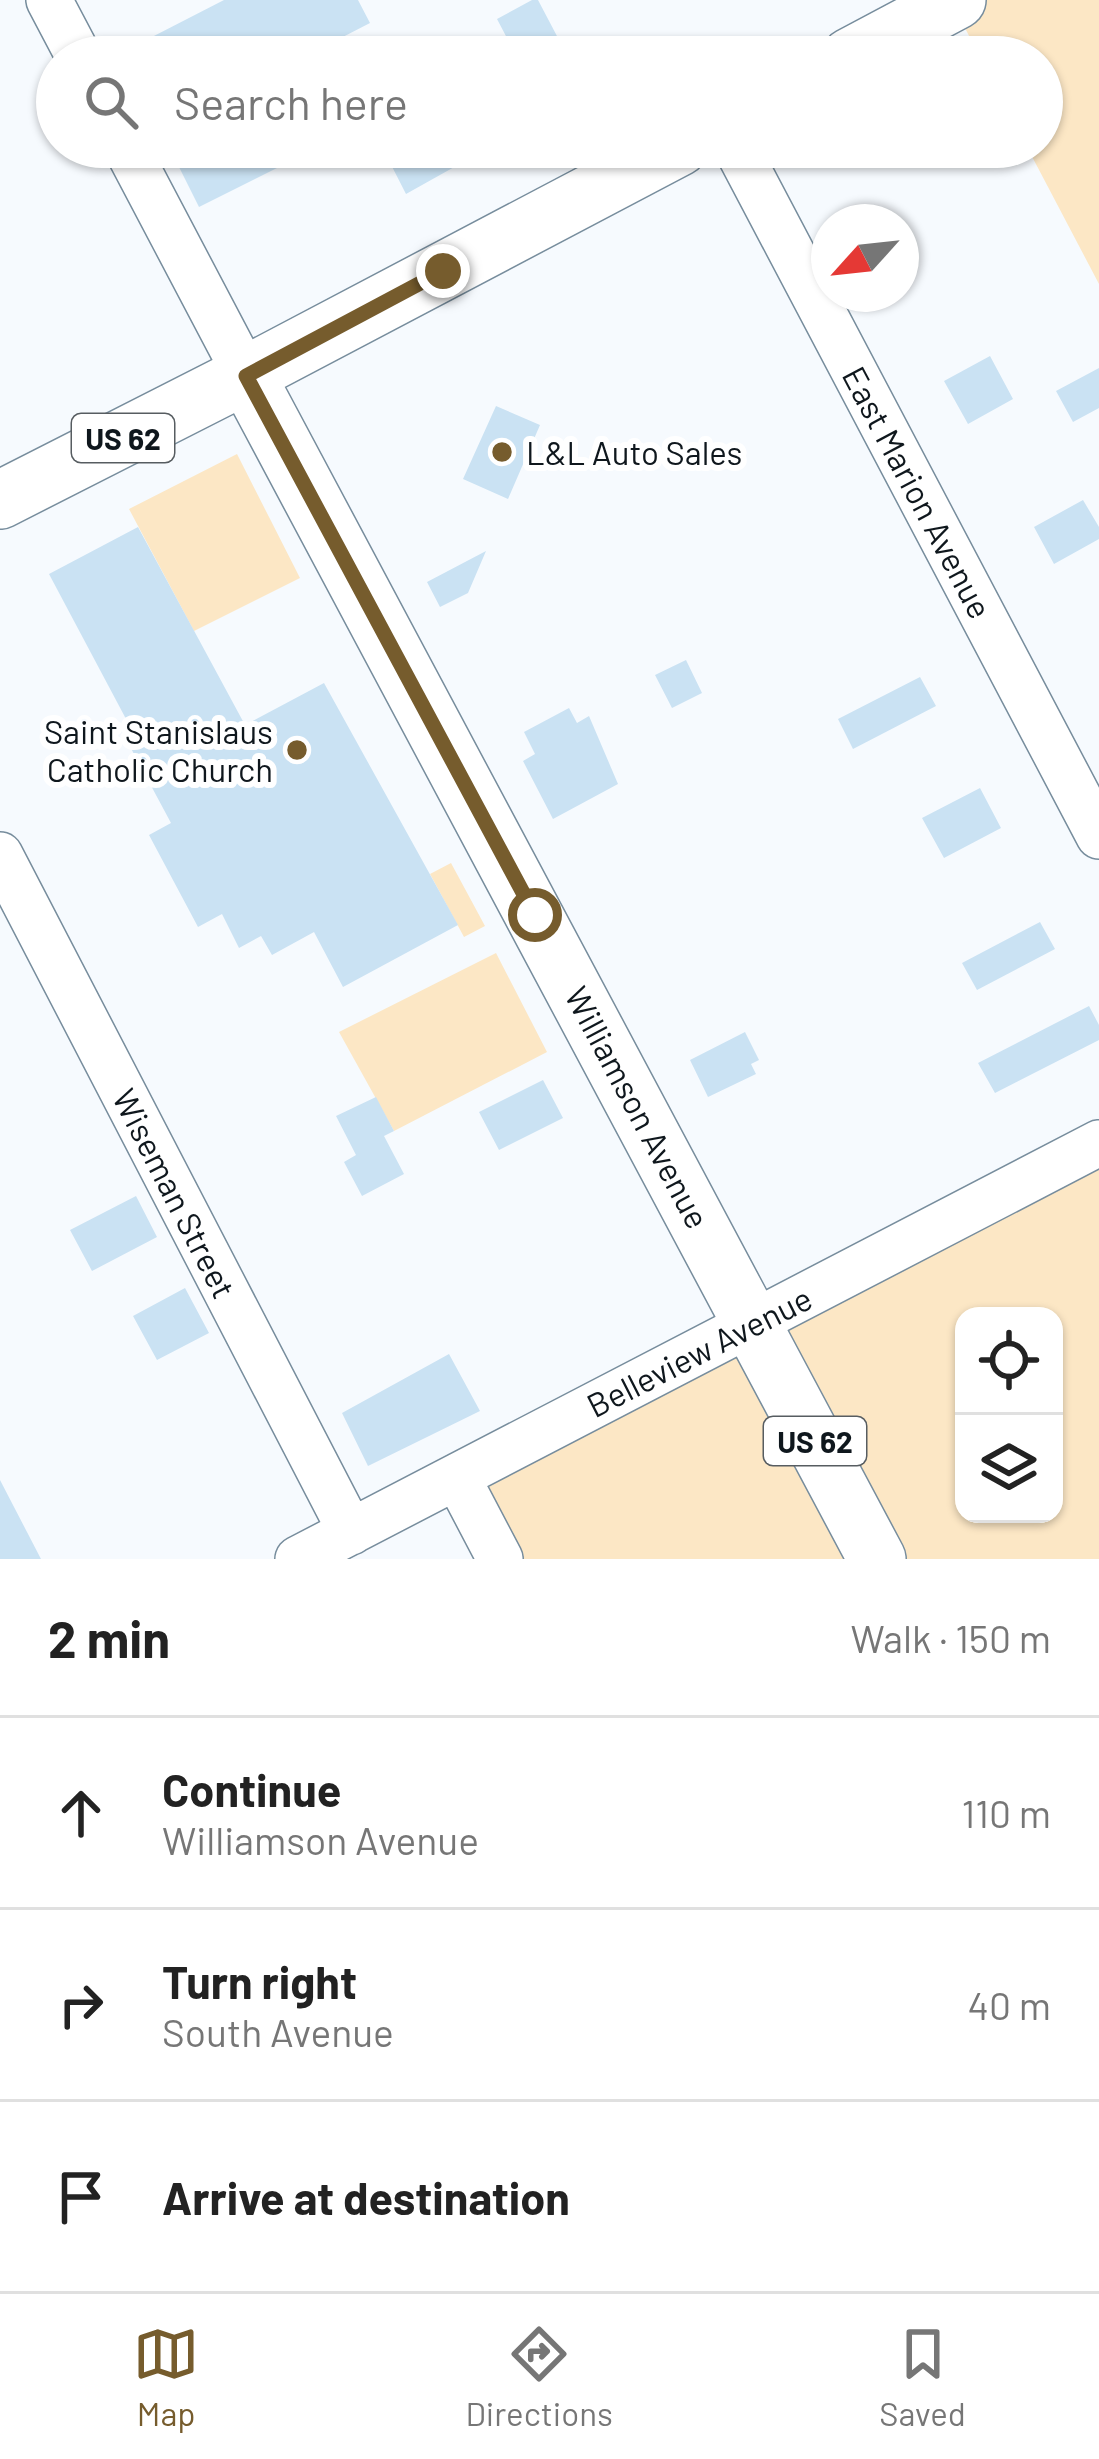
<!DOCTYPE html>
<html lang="en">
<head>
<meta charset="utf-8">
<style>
  :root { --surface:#fff; --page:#f6f6f6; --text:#222; --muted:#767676; --line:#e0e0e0; --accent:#765c2d }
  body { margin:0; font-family:Barlow,sans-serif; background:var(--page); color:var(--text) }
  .controls { position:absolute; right:36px; bottom:36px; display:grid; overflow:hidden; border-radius:24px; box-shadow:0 3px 9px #0004 }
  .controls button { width:108px; height:108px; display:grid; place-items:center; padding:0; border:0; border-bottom:3px solid var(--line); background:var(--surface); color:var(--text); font:60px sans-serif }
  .compass { position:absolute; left:811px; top:204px; width:108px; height:108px; border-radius:50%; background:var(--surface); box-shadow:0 3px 9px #0004; rotate:243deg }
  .stop { position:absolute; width:36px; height:36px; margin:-27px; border:9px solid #765c2d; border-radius:50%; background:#fff }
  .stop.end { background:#765c2d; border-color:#fff; box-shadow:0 3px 12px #0008 }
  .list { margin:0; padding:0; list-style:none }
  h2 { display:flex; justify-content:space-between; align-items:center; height:156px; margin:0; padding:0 48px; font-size:51px }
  h2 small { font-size:39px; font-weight:400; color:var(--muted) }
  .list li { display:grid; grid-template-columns:78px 1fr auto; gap:36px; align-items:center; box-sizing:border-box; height:192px; padding:0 48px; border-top:3px solid var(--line) }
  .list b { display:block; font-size:45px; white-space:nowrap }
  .list p { margin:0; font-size:39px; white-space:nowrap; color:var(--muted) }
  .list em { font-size:39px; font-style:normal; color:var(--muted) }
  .icon { flex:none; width:66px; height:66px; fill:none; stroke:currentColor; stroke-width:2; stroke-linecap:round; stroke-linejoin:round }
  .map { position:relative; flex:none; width:1099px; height:1559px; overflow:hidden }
  .search { position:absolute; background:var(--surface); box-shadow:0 3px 9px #0004; left:36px; right:36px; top:36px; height:132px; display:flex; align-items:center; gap:30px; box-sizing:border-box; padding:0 42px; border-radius:66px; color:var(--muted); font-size:45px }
  .sheet { height:732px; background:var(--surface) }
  nav { display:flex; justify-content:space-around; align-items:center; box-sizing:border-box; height:168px; border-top:3px solid var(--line); background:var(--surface); font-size:33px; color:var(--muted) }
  nav a { display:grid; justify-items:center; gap:6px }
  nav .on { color:var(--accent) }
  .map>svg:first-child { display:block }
  .green { fill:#fce7c5; fill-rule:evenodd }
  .building { fill:#cae2f3 }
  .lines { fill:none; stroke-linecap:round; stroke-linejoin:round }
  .minor-casing { stroke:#778d9d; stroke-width:48 }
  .major-casing { stroke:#778d9d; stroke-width:60 }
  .minor { stroke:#fff; stroke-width:45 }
  .major { stroke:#fff; stroke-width:57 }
  .route { stroke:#765c2d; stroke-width:15 }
  .poi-dot { fill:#765c2d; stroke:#fff; stroke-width:4.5 }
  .labels { text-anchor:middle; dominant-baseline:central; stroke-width:12; stroke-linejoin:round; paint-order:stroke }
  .shield { fill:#fff; stroke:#575d61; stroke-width:3 }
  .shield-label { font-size:30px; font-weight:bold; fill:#0f171d }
  .poi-label { font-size:33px; fill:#0f171d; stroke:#fff; text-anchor:start }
  .street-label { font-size:33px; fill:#0f171d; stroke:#fff }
</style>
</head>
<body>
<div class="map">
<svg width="1099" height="1559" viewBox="0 0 1099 1559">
  <rect width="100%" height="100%" fill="#f6fafe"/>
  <path class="green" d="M 957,0 L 1099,0 L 1099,284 L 1027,147 L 1042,147 L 1042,57 L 980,57 L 952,3 Z
    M 237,454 L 300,578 L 194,631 L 129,509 Z
    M 451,863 L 485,926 L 464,937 L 430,874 Z
    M 496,953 L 547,1052 L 394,1131 L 339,1032 Z
    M 1099,1143 L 1099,1559 L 500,1559 L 457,1477 ZM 964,1316 L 1054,1316 L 1054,1514 L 964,1514 Z"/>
  <path class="building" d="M 224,0 L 358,0 L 370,23 L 304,57 L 113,57 Z
    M 532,0 L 538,0 L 568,57 L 517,57 L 497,19 Z
    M 169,147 L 319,147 L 199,207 Z
    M 382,147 L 490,147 L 406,194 Z
    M 990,356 L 1013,399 L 968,424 L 944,381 Z
    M 1099,368 L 1099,408 L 1073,422 L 1056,391 Z
    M 496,406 L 540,425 L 508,499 L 463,479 Z
    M 1083,500 L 1099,527 L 1099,539 L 1054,564 L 1034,527 Z
    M 138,527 L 245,725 L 324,683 L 458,925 L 343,987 L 314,932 L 272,955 L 261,936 L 239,948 L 222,914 L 198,927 L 149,835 L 171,823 L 126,739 L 134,734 L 49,574 Z
    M 486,551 L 468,593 L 440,607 L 427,582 Z
    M 686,660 L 702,693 L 672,708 L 655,675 Z
    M 920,677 L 936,706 L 853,749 L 838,719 Z
    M 569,708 L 577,723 L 589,716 L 618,784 L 553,819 L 523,761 L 535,754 L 524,732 Z
    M 980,788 L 1001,828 L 944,858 L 922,818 Z
    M 1040,922 L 1055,949 L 977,990 L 962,963 Z
    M 1089,1006 L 1099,1025 L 1099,1040 L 995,1093 L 978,1063 Z
    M 745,1032 L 759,1060 L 751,1064 L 756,1074 L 708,1097 L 690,1060 Z
    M 543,1080 L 563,1118 L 499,1150 L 479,1112 Z
    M 376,1097 L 394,1131 L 384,1136 L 404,1174 L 362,1196 L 344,1162 L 356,1155 L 336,1116 Z
    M 136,1196 L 157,1237 L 92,1271 L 70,1230 Z
    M 185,1288 L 209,1333 L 157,1360 L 133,1316 Z
    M 449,1354 L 480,1411 L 368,1466 L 342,1413 Z
    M 0,1480 L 41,1559 L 0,1559 Z"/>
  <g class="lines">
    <g class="minor-casing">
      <path id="minor" d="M 49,0 L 79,57
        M 126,147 L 246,375
        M 736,147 L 1099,836
        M 0,855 L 351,1532
        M 457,1477 L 500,1559
        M 298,1559 L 1099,1143"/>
    </g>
    <g class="major-casing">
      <path id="major" d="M 850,57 L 957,0
        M 246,375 L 877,1559
        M 0,500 L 246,375 L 679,147"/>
    </g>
    <use href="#minor" class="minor"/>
    <use href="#major" class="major"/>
  </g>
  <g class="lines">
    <path class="route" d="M 443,271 L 246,376 L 535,915"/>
  </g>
  <g class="poi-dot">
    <circle cx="502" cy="452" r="12"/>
    <circle cx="297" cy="750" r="12"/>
  </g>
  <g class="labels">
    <g class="shield">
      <rect x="72" y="414" width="102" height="48" rx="9"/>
      <rect x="764" y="1417" width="102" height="48" rx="9"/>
    </g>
    <g class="shield-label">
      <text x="123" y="438">US 62</text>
      <text x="815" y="1441">US 62</text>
    </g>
    <g class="poi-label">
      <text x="526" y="452">L&amp;L Auto Sales</text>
      <text x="273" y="731" text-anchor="end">Saint Stanislaus<tspan x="273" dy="38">Catholic Church</tspan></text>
    </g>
    <g class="street-label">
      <text transform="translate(918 492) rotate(62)">East Marion Avenue</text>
      <text transform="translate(638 1107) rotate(62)">Williamson Avenue</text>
      <text transform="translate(175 1193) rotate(63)">Wiseman Street</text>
      <text transform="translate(699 1351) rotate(-27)">Belleview Avenue</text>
    </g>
  </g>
</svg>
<div class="controls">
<button><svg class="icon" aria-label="locate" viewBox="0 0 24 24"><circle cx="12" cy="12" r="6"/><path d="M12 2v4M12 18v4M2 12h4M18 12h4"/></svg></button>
<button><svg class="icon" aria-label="layers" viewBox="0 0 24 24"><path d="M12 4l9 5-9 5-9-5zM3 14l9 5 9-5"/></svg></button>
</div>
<svg class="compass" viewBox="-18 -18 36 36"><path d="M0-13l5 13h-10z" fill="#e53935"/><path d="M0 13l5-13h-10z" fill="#767676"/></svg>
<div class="stop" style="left:535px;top:915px"></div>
<div class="stop end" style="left:443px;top:271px"></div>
<div class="search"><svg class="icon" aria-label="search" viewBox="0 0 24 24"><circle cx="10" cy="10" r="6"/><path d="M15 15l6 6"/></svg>Search here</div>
</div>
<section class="sheet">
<h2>2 min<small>Walk · 150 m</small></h2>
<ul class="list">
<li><svg class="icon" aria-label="ahead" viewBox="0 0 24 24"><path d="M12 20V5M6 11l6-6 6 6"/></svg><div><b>Continue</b><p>Williamson Avenue</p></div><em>110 m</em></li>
<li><svg class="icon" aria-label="right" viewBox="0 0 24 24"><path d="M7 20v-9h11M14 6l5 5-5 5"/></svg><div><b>Turn right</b><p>South Avenue</p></div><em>40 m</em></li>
<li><svg class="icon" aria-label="arrive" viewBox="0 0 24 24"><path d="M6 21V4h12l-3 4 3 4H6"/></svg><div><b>Arrive at destination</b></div></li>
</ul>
</section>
<nav>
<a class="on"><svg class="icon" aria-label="map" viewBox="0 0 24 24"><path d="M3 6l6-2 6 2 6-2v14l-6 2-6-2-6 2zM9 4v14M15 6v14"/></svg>Map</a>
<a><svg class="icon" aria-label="directions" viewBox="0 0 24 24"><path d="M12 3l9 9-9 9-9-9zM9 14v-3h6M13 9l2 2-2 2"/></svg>Directions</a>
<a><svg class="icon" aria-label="saved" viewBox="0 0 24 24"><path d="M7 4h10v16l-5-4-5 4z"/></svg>Saved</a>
</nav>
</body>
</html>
